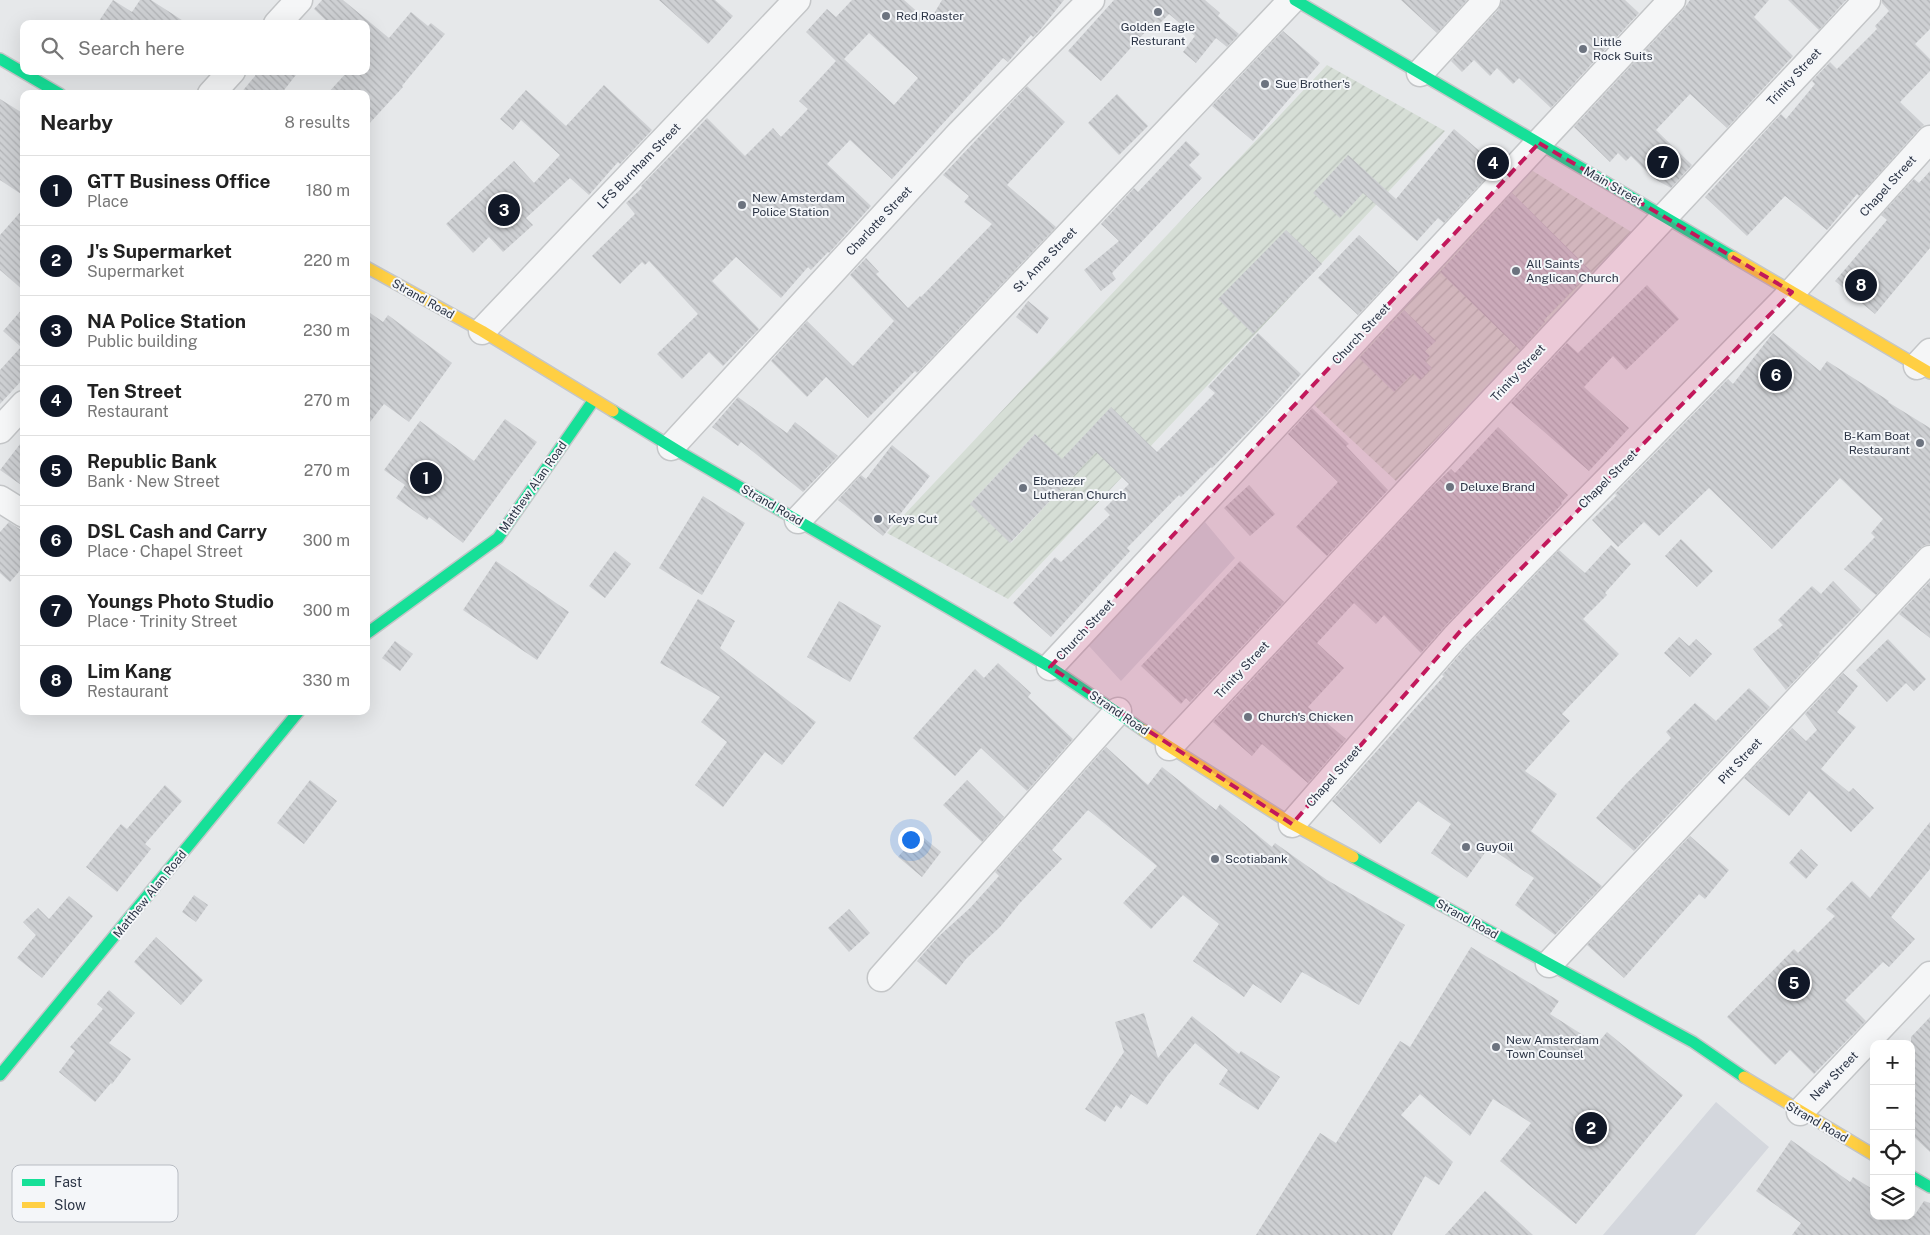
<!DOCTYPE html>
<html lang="en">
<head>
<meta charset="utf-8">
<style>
  :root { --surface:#fff; --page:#f6f6f6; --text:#222; --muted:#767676; --line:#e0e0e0; --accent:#111827 }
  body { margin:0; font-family:"Public Sans",sans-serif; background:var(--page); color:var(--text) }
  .controls { position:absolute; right:15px; bottom:15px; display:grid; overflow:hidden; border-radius:10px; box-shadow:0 5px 20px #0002 }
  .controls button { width:45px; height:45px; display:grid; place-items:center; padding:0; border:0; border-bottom:1px solid var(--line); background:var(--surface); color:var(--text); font:25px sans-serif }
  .you { position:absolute; left:910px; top:839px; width:18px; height:18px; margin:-12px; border:4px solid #fff; border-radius:50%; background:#1a73e8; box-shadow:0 0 0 8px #1a73e833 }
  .badge { display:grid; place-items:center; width:32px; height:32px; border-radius:50%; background:var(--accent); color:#fff; font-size:16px; font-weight:700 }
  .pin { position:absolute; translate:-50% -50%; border:2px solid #fff; box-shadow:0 1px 5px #0006 }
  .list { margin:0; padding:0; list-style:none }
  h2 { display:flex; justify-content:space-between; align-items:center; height:65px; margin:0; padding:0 20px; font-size:21px }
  h2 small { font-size:16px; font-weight:400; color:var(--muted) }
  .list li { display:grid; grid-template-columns:32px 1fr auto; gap:15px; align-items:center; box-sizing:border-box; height:70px; padding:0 20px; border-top:1px solid var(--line) }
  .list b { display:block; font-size:19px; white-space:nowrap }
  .list p { margin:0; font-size:16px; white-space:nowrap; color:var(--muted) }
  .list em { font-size:16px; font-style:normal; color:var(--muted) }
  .icon { flex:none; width:28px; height:28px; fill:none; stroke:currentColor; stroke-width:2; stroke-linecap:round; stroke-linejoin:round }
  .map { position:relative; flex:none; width:1930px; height:1235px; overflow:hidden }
  .search { position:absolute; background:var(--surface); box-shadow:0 5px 20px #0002; left:20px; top:20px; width:350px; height:55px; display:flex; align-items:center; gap:12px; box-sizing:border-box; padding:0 18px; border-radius:10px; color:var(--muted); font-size:19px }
  .panel { position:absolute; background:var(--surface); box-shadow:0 5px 20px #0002; left:20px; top:90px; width:350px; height:625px; border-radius:10px }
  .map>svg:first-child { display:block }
  .built { fill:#d4d7dd }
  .garden { fill:url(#garden-furrows); fill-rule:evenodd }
  .building { fill:url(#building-back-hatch); fill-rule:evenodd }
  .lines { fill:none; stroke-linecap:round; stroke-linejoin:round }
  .street-casing { stroke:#c4c6c8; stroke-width:29 }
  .fast-casing { stroke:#c4c6c8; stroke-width:14 }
  .slow-casing { stroke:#c4c6c8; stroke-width:14 }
  .street { stroke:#f5f6f7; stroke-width:26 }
  .fast { stroke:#16e098; stroke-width:11 }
  .slow { stroke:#ffcf43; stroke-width:11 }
  .marked { fill:#c2185b; fill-opacity:0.2; stroke:#c2185b; stroke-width:4; stroke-dasharray:10 6; stroke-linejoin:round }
  .poi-dot { fill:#6c737f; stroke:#f4f6f9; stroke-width:2 }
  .labels { text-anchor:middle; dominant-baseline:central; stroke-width:4; stroke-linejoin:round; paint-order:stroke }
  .poi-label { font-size:12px; fill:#2b3445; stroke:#f4f6f9; text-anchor:start }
  .street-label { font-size:12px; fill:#2b3445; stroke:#f4f6f9 }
  .key { fill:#f4f6f9; stroke:#b8bcc3; stroke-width:1 }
  .key-label { font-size:14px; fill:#2b3445 }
</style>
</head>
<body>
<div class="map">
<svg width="1930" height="1235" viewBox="0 0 1930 1235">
  <defs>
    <pattern id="garden-furrows" width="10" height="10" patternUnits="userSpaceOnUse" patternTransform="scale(1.25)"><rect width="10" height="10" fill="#d6ded6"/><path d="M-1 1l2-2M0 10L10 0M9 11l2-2" fill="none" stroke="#b8bfb9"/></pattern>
    <pattern id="building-back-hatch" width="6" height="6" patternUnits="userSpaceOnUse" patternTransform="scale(1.25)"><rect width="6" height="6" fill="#ced0d3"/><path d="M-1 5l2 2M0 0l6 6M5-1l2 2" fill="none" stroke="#b1b3b6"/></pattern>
  </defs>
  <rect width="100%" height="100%" fill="#e6e8ea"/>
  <path class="built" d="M 1205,522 L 1235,558 L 1121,681 L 1089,646 Z
    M 1716,1102 L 1769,1147 L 1695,1235 L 1603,1235 Z"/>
  <path class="garden" d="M 1327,65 L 1445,131 L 1008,599 L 887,533 ZM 1035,434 L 1076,473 L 1011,543 L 970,504 Z
    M 1528,168 L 1633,233 L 1396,481 L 1312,403 ZM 1515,196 L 1591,271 L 1517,347 Z"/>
  <path class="building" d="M 113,0 L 132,12 L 140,0 L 151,0 L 188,24 L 97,24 Z
    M 322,0 L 343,0 L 389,38 L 411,12 L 428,26 L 431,23 L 445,34 L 402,86 L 403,87 L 366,127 L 366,94 L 327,94 L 348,71 L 366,71 L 366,24 L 330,24 L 314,9 Z
    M 659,0 L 715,0 L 733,16 L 708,44 Z
    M 852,0 L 904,0 L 929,22 L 942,0 L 1064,0 L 1040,30 L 1033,37 L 1031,35 L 1008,62 L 1003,58 L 892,179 L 850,140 L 827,164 L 871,206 L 829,253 L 828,252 L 811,270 L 808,267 L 781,298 L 736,257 L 712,281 L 759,329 L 723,366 L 709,352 L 682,379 L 657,354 L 698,314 L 649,261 L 645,265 L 642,262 L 620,284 L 592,256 L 635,214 L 626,203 L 642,188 L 641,186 L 707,118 L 745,156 L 773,128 L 781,137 L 808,109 L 799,101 L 836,61 L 806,32 L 827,9 L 836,17 ZM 869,33 L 918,78 L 894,105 L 844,59 Z
    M 1114,0 L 1205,0 L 1220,13 L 1218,16 L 1239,34 L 1227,47 L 1216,38 L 1196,63 L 1183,52 L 1195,36 L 1169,14 L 1159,24 L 1155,21 L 1101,81 L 1068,51 Z
    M 1401,0 L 1467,0 L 1437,33 Z
    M 1502,0 L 1625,0 L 1639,13 L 1551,108 L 1519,78 L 1513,84 L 1497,68 L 1490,76 L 1474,60 L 1462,72 L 1451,61 L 1498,10 Z
    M 1690,0 L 1769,0 L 1754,17 L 1793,56 L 1727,128 L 1690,94 L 1656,130 L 1692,165 L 1671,188 L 1653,178 L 1631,156 L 1626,161 L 1618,153 L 1610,162 L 1574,127 L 1683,10 Z
    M 1788,0 L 1846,0 L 1819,30 Z
    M 1882,0 L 1930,0 L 1930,29 L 1915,44 L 1930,59 L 1930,71 L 1900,102 L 1924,125 L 1919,129 L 1859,196 L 1857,194 L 1827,230 L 1785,196 L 1747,236 L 1705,197 L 1781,114 L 1786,119 L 1815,84 L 1812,81 L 1830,62 L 1837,69 L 1877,29 L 1875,26 L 1889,11 L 1882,3 Z
    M 1283,31 L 1320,63 L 1253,141 L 1212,106 Z
    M 259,71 L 299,71 L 281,94 L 240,94 Z
    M 604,85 L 652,130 L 620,164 L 618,162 L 589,195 L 570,178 L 526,218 L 533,225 L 503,252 L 489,237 L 473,253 L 446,224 L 514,161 L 534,183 L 560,155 L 521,120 L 513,130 L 500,119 L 526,90 L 566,126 Z
    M 1027,86 L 1065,122 L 1007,185 L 1056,227 L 917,373 L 915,371 L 868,418 L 826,377 L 807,397 L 771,361 L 807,321 L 853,366 L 894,321 L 850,275 L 866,258 L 879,272 L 876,274 L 908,308 L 920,296 L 921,297 L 992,224 L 964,202 L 969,196 L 943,175 Z
    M 1117,94 L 1148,126 L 1119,155 L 1088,123 Z
    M 0,99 L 24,114 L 24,196 L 0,180 Z
    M 1454,129 L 1497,166 L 1444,223 L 1438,218 L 1417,241 L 1363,193 L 1340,218 L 1313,193 L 1348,155 L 1396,199 Z
    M 1186,141 L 1200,154 L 1189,165 L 1202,178 L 1112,273 L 1116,279 L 1101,291 L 1084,270 L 1119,241 L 1101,224 L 1134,188 L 1138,192 Z
    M 1930,171 L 1930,248 L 1875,314 L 1835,281 L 1887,220 L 1881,215 L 1914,179 L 1919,183 Z
    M 1512,193 L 1591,271 L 1544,320 L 1545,322 L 1520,350 L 1440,272 Z
    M 24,208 L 24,291 L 0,270 L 0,235 Z
    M 1286,230 L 1322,264 L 1253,334 L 1218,299 Z
    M 1359,235 L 1398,272 L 1358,315 L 1318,278 Z
    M 1647,285 L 1679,319 L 1626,370 L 1613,356 L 1584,387 L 1629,428 L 1589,471 L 1511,403 L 1567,343 L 1578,353 Z
    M 1028,301 L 1049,318 L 1037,334 L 1016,317 Z
    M 24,307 L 24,378 L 0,404 L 0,370 L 21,347 L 3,331 Z
    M 366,310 L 383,322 L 388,315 L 452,363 L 409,422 L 384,404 L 366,427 Z
    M 1404,310 L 1436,341 L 1425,351 L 1430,356 L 1425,361 L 1432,368 L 1420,380 L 1413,373 L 1394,392 L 1359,358 Z
    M 1258,333 L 1301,374 L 1266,413 L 1212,468 L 1211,467 L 1181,497 L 1179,495 L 1127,548 L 1130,551 L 1051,637 L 1013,603 L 1055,557 L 1061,562 L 1110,515 L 1104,509 L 1129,484 L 1096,452 L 1010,543 L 970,504 L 1035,434 L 1062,459 L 1111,407 L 1157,452 L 1215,393 L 1208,387 Z
    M 1773,333 L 1820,371 L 1827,361 L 1889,401 L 1888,402 L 1930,428 L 1930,544 L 1925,545 L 1919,549 L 1876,595 L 1844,569 L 1875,537 L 1871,533 L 1883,519 L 1840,478 L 1772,549 L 1709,488 L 1659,536 L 1644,522 L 1618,547 L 1592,520 L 1617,495 L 1615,494 L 1728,379 L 1733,384 Z
    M 738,397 L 787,433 L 795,422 L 838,456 L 803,492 L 741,442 L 738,446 L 712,427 Z
    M 1312,408 L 1349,444 L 1346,446 L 1388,490 L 1327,556 L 1296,527 L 1338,482 L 1288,434 Z
    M 505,419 L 537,442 L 463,543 L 429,517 L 427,520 L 396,498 L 405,485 L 384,470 L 420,421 L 474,461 Z
    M 1498,427 L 1568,495 L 1561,503 L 1562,504 L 1444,627 L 1421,653 L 1384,615 L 1376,624 L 1354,603 L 1317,643 L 1344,668 L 1308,707 L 1346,739 L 1308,783 L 1262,744 L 1252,756 L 1213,722 L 1432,487 L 1451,469 L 1455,473 Z
    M 24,439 L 24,487 L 0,470 Z
    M 892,445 L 930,476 L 883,536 L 838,500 L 861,475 L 866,479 Z
    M 1249,485 L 1275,514 L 1250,536 L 1224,508 Z
    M 703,496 L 745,523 L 702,595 L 659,568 Z
    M 9,522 L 24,532 L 24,566 L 10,582 L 0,573 L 0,532 Z
    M 1681,539 L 1713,571 L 1697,587 L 1665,556 Z
    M 1611,545 L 1631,564 L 1605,593 L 1607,595 L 1583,619 L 1619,654 L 1562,714 L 1570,721 L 1525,771 L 1557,794 L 1531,831 L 1602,886 L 1555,935 L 1515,905 L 1534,878 L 1489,847 L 1467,878 L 1431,853 L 1451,824 L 1418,801 L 1380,844 L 1332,801 L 1444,676 L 1442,675 L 1466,647 L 1559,550 L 1585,573 Z
    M 615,551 L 631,564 L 605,598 L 589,586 Z
    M 496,561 L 569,612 L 537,660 L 463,610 Z
    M 1240,561 L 1284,602 L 1190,702 L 1186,698 L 1181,704 L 1141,666 Z
    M 1833,581 L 1861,610 L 1819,652 L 1820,654 L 1786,690 L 1753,649 L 1783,625 L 1778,620 L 1812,586 L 1821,594 Z
    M 1930,581 L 1930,638 L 1899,614 Z
    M 698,599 L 735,621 L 720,648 L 816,722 L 782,765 L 765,752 L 723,807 L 695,785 L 727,742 L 701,722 L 720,697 L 660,663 Z
    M 839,601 L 881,626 L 850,682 L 807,657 Z
    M 1679,637 L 1689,646 L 1696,639 L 1712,654 L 1690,677 L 1664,653 Z
    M 1888,639 L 1926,679 L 1914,691 L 1906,683 L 1887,702 L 1856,670 Z
    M 395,641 L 413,654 L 400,671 L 382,658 Z
    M 998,663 L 1031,693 L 1028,697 L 1073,739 L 1027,791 L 981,748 L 955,776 L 913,738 L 975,669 L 984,678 Z
    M 1843,673 L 1858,686 L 1837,712 L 1856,727 L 1821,769 L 1849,792 L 1853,788 L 1874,808 L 1851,832 L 1809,791 L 1789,816 L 1744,778 L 1792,728 L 1806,741 L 1817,730 L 1805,714 Z
    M 1749,688 L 1770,707 L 1634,851 L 1596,818 L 1625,785 L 1671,738 L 1666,732 L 1695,703 L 1716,721 Z
    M 1106,747 L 1148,785 L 1162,767 L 1216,810 L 1220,804 L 1272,847 L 1275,843 L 1327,880 L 1405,925 L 1359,1005 L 1302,972 L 1281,1003 L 1253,984 L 1244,997 L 1193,961 L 1219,924 L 1183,895 L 1151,929 L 1123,903 L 1157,866 L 1088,810 L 1052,850 L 1062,859 L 1020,903 L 1000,927 L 966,959 L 946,985 L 917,961 L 938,937 L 970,908 L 999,876 L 995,872 Z
    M 310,780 L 337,801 L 304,844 L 277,823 Z
    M 967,780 L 1004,817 L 982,842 L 943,805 Z
    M 165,785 L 182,801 L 145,844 L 151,849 L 117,892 L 86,867 L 121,824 L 127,829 Z
    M 1930,822 L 1930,869 L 1891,917 L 1915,939 L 1889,967 L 1883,962 L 1845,1000 L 1866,1021 L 1814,1074 L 1790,1050 L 1775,1065 L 1727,1017 L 1794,949 L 1798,953 L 1835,916 L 1826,909 L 1852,881 L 1870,898 Z
    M 918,833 L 941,852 L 922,877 L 898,857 Z
    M 1690,836 L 1729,870 L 1705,899 L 1699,894 L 1624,978 L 1587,945 Z
    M 1801,849 L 1818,865 L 1806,879 L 1789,863 Z
    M 194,895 L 208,905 L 196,922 L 182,912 Z
    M 69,896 L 93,916 L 42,978 L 17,958 L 36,935 L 23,922 L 38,908 L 49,919 Z
    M 849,909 L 870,933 L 849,952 L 828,928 Z
    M 156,937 L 203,980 L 181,1005 L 134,962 Z
    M 1471,947 L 1559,1001 L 1550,1014 L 1597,1044 L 1607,1032 L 1683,1095 L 1576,1224 L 1500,1161 L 1531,1123 L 1493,1099 L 1470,1136 L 1420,1094 L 1401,1115 L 1453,1162 L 1439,1185 L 1425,1176 L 1392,1235 L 1256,1235 L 1320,1133 L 1336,1143 L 1400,1041 L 1410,1047 Z
    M 109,990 L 135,1013 L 109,1043 L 131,1059 L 112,1084 L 111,1083 L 95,1102 L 59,1072 L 75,1051 L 70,1047 L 103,1009 L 97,1004 Z
    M 1144,1013 L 1158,1058 L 1192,1016 L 1239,1054 L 1241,1051 L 1280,1077 L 1258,1110 L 1219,1084 L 1228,1070 L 1195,1043 L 1167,1076 L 1147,1105 L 1131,1094 L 1121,1109 L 1116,1105 L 1105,1122 L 1085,1109 L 1124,1052 L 1115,1022 Z
    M 1930,1017 L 1930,1152 L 1911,1134 L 1911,1037 Z
    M 1791,1140 L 1850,1182 L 1853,1177 L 1874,1190 L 1874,1216 L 1914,1216 L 1924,1201 L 1930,1203 L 1930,1235 L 1792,1235 L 1801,1223 L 1756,1191 Z
    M 1485,1191 L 1533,1235 L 1445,1235 Z"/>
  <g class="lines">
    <g class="street-casing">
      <path id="street" d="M 277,24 L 299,0
        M 1420,73 L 1487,0
        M 211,94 L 232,71
        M 482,331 L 797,0
        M 1917,366 L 1930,352
        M 0,430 L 24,404
        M 671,447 L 959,134 L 1091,0
        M 0,499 L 24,514
        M 798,520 L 1292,0
        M 1050,667 L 1672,0
        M 1169,747 L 1867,0
        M 1292,824 L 1455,637 L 1525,564 L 1792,292 L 1930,139
        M 1549,964 L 1930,559
        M 881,978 L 1118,711
        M 1800,1112 L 1930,975"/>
    </g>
    <g class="fast-casing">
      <path id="fast" d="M 1295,0 L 1733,257
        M 0,59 L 60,94
        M 613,411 L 683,454 L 1050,667 L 1143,730
        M 366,634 L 498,538 L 593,401
        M 1353,857 L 1693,1042 L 1744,1077
        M 0,1075 L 299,711
        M 1911,1176 L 1930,1187"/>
    </g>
    <g class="slow-casing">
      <path id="slow" d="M 1733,257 L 1930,373
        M 366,267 L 482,331 L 613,411
        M 1143,730 L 1292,824 L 1353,857
        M 1744,1077 L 1874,1155"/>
    </g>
    <use href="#street" class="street"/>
    <use href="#fast" class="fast"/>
    <use href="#slow" class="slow"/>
  </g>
  <path class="marked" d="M 1539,143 L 1792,292 L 1463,628 L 1292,824 L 1050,667 Z"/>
  <g class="poi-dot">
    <circle cx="1158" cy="12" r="5"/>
    <circle cx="886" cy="16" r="5"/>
    <circle cx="1583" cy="49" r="5"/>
    <circle cx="1265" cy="84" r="5"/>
    <circle cx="742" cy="205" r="5"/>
    <circle cx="1516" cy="271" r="5"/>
    <circle cx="1920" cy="443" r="5"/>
    <circle cx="1450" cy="487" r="5"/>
    <circle cx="1023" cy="488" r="5"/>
    <circle cx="878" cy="519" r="5"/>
    <circle cx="1248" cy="717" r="5"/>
    <circle cx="1466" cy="847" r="5"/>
    <circle cx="1215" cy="859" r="5"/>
    <circle cx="1496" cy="1047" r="5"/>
  </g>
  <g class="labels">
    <g class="poi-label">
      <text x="896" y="16">Red Roaster</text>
      <text x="1158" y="27" text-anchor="middle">Golden Eagle<tspan x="1158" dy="14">Resturant</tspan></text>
      <text x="1593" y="42">Little<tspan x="1593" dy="14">Rock Suits</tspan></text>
      <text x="1275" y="84">Sue Brother's</text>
      <text x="752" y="198">New Amsterdam<tspan x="752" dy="14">Police Station</tspan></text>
      <text x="1526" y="264">All Saints'<tspan x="1526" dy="14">Anglican Church</tspan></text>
      <text x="1910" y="436" text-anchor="end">B-Kam Boat<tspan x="1910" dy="14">Restaurant</tspan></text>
      <text x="1033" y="481">Ebenezer<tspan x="1033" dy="14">Lutheran Church</tspan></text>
      <text x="1460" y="487">Deluxe Brand</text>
      <text x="888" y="519">Keys Cut</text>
      <text x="1258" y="717">Church's Chicken</text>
      <text x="1476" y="847">GuyOil</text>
      <text x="1225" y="859">Scotiabank</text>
      <text x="1506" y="1040">New Amsterdam<tspan x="1506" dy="14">Town Counsel</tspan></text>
    </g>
    <g class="street-label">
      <text transform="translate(1794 77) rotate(-47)">Trinity Street</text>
      <text transform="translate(639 166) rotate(-46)">LFS Burnham Street</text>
      <text transform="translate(1613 186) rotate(30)">Main Street</text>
      <text transform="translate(1888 186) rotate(-48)">Chapel Street</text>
      <text transform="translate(879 221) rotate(-47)">Charlotte Street</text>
      <text transform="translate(1045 260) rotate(-46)">St. Anne Street</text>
      <text transform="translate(423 299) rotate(29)">Strand Road</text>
      <text transform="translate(1361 334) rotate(-47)">Church Street</text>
      <text transform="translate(1518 373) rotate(-47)">Trinity Street</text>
      <text transform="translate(1608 479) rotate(-45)">Chapel Street</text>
      <text transform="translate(533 487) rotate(-55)">Matthew Alan Road</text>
      <text transform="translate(772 505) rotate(30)">Strand Road</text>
      <text transform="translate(1085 630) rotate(-47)">Church Street</text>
      <text transform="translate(1242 670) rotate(-47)">Trinity Street</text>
      <text transform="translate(1119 713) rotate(34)">Strand Road</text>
      <text transform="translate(1740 761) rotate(-47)">Pitt Street</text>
      <text transform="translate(1334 776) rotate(-49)">Chapel Street</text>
      <text transform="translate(150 894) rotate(-51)">Matthew Alan Road</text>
      <text transform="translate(1467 919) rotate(29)">Strand Road</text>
      <text transform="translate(1834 1076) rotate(-46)">New Street</text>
      <text transform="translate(1817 1122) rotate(30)">Strand Road</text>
    </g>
  </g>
  <rect x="12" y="1165" width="166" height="57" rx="8" class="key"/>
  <rect x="22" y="1179" width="23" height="7" fill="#16e098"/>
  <rect x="22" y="1202" width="23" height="6" fill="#ffcf43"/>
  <g class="key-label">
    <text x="54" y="1187">Fast</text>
    <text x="54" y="1210">Slow</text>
  </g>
</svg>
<div class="controls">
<button>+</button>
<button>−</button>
<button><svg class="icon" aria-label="locate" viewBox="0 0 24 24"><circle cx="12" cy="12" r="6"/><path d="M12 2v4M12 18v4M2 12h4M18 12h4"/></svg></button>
<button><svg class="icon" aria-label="layers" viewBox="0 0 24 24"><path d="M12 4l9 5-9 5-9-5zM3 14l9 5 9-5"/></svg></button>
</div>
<div class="you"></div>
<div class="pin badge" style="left:426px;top:478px">1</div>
<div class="pin badge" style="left:1591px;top:1128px">2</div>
<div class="pin badge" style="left:504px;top:210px">3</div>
<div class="pin badge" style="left:1493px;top:163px">4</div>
<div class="pin badge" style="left:1794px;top:983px">5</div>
<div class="pin badge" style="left:1776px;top:375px">6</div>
<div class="pin badge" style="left:1663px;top:162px">7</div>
<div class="pin badge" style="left:1861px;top:285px">8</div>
<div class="search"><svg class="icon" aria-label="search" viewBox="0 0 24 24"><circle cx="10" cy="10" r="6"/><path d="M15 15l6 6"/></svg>Search here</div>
<section class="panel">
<h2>Nearby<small>8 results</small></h2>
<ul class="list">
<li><span class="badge">1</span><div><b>GTT Business Office</b><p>Place</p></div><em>180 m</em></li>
<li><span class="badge">2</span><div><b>J's Supermarket</b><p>Supermarket</p></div><em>220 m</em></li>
<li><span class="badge">3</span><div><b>NA Police Station</b><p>Public building</p></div><em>230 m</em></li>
<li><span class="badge">4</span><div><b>Ten Street</b><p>Restaurant</p></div><em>270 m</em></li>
<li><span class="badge">5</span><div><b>Republic Bank</b><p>Bank · New Street</p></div><em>270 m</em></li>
<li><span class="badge">6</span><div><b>DSL Cash and Carry</b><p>Place · Chapel Street</p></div><em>300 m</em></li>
<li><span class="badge">7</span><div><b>Youngs Photo Studio</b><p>Place · Trinity Street</p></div><em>300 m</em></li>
<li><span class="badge">8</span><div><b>Lim Kang</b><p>Restaurant</p></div><em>330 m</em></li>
</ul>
</section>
</div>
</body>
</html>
